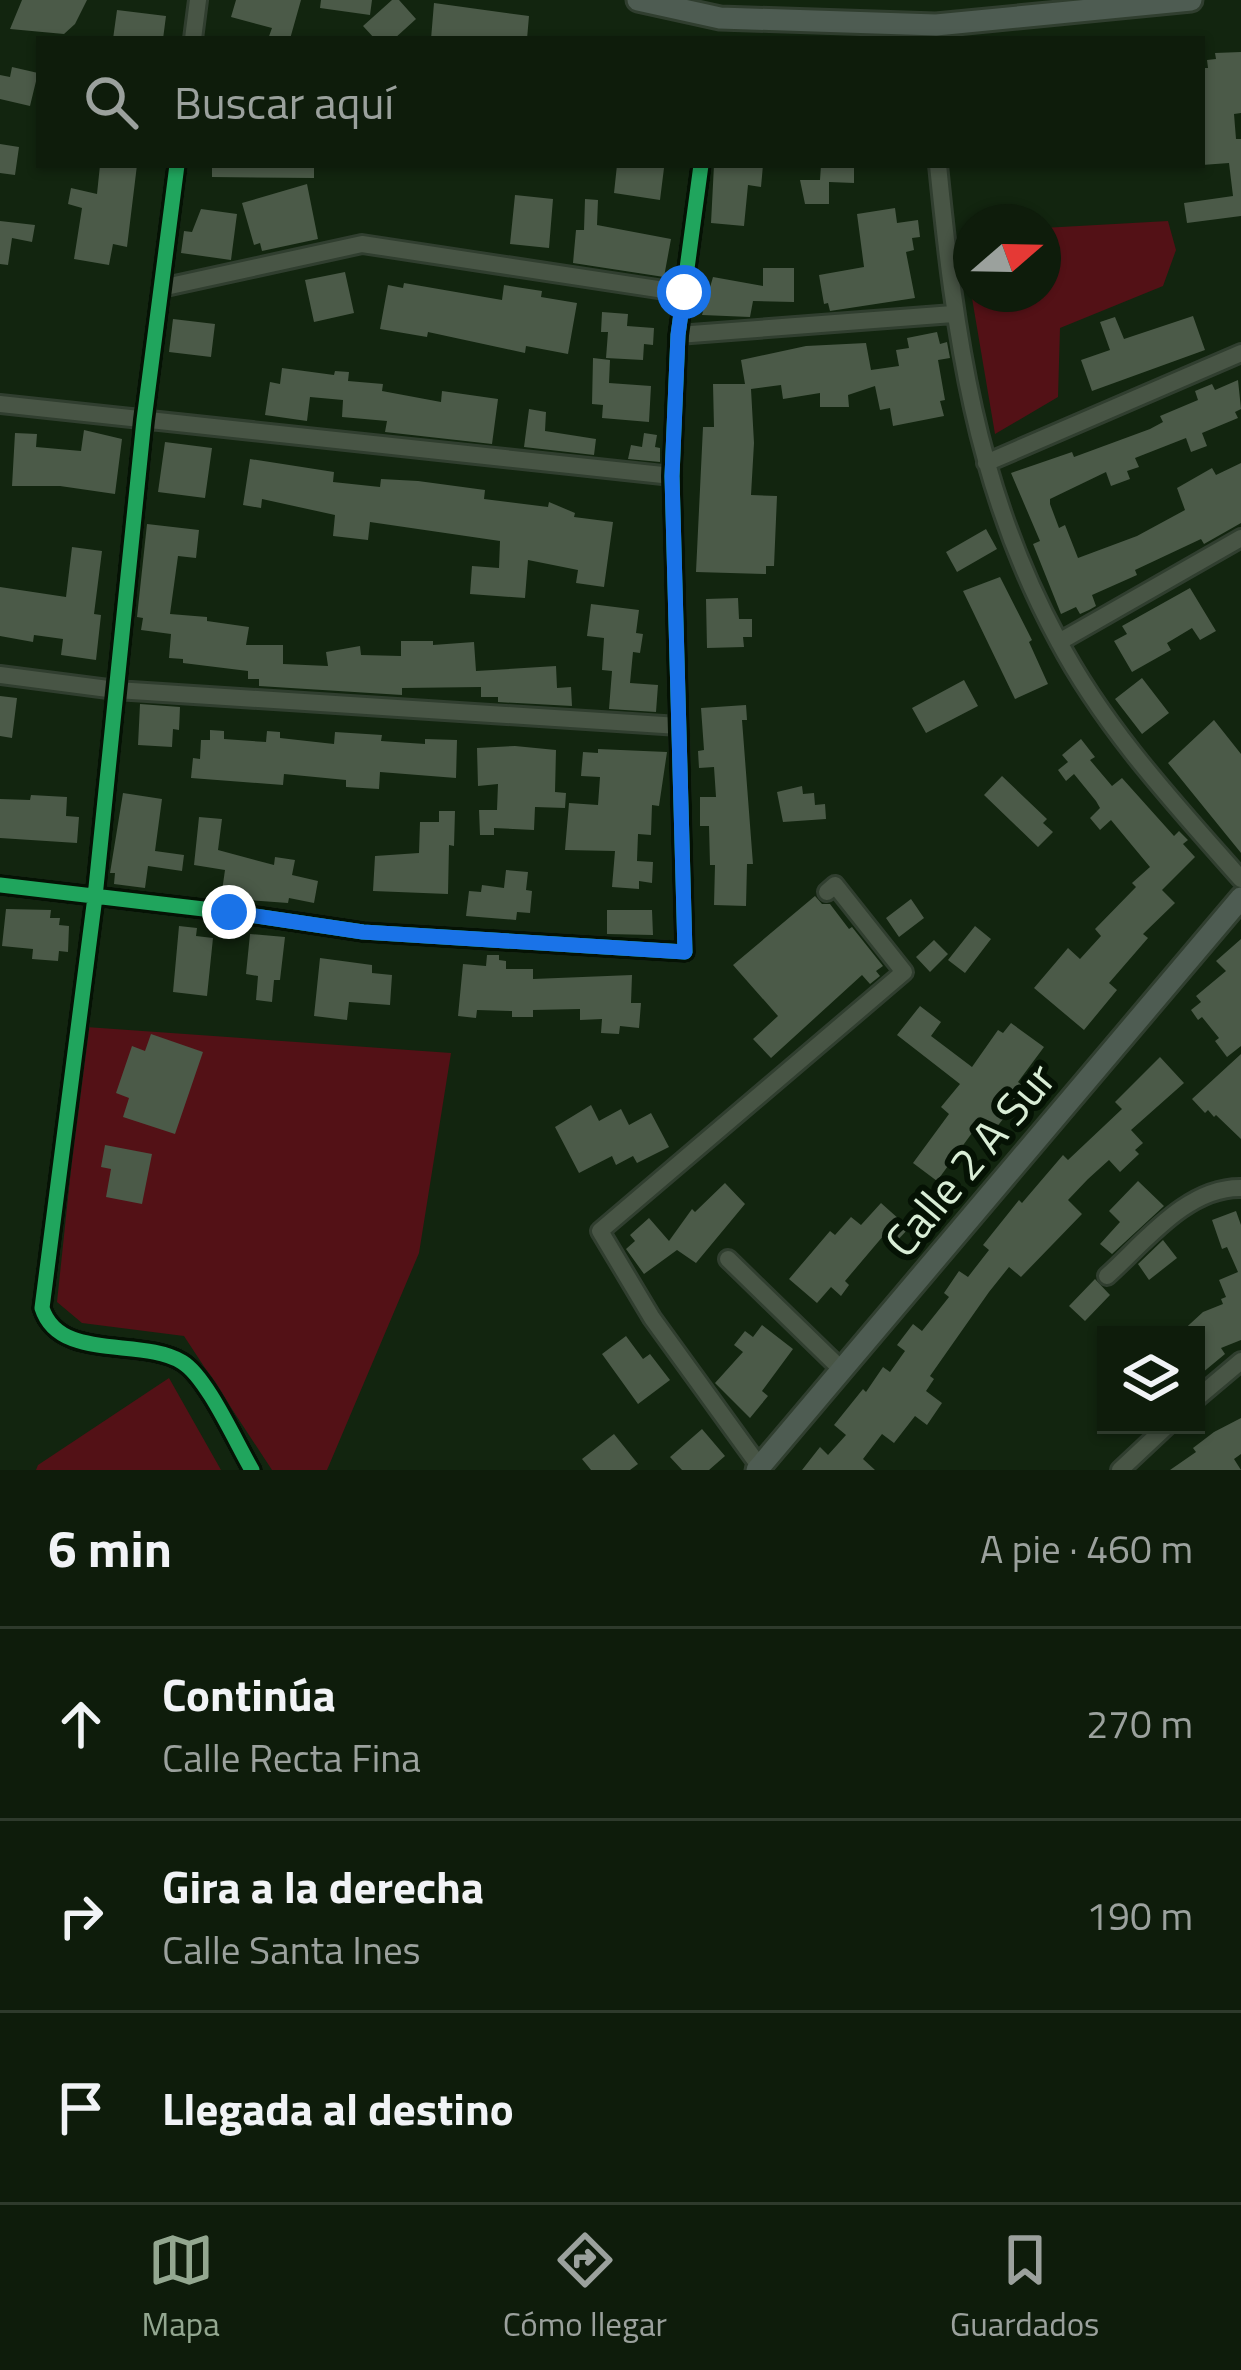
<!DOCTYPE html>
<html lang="es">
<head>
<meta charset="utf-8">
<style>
  :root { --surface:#0e1c0b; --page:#1c2919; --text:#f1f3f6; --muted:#9ba19d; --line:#2e3a2c; --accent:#93a790 }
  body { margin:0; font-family:"Titillium Web",sans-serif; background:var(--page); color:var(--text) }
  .controls { position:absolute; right:36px; bottom:36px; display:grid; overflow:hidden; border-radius:0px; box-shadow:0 3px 9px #0004 }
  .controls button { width:108px; height:108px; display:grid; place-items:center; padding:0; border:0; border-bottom:3px solid var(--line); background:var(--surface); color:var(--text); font:60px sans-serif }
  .compass { position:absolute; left:953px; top:204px; width:108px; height:108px; border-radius:50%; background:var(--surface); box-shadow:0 3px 9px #0004; rotate:70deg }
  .stop { position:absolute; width:36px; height:36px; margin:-27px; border:9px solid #1a73e8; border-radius:50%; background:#fff }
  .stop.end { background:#1a73e8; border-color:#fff; box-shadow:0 3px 12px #0008 }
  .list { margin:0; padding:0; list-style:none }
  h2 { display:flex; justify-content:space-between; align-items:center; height:156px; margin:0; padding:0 48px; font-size:51px }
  h2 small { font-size:39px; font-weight:400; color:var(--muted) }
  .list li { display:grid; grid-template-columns:78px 1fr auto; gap:36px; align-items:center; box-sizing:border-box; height:192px; padding:0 48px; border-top:3px solid var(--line) }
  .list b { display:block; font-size:45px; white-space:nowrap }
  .list p { margin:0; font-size:39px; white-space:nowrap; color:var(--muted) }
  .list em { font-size:39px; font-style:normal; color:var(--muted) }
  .icon { flex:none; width:66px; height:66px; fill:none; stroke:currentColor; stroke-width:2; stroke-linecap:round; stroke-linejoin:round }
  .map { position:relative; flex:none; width:1241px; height:1470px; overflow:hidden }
  .search { position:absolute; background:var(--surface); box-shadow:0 3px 9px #0004; left:36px; right:36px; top:36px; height:132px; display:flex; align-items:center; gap:30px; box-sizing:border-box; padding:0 42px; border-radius:0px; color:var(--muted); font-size:45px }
  .sheet { height:732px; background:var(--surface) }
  nav { display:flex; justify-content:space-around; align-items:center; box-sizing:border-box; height:168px; border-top:3px solid var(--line); background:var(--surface); font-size:33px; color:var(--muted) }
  nav a { display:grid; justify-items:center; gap:6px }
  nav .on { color:var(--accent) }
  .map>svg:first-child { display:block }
  .green { fill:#531116 }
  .building { fill:#4b5a48 }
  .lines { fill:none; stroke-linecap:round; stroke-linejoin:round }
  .minor-casing { stroke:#303e2f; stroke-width:22 }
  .major-casing { stroke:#303e2f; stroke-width:27 }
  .minor { stroke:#485545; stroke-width:16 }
  .major { stroke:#4e5c52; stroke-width:21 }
  .cycleway-casing { stroke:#051204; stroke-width:22 }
  .cycleway { stroke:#20a55d; stroke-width:15 }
  .route { stroke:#1a73e8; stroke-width:15 }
  .labels { text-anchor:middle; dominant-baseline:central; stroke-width:12; stroke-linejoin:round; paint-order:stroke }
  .street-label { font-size:45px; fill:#d9edd6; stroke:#051204 }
</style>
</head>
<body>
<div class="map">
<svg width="1241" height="1470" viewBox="0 0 1241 1470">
  <rect width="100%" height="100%" fill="#12250f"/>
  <path class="green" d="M 1168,221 L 1176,250 L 1163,286 L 1060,328 L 1058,397 L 995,434 L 961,233 L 971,232 L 971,294 L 1043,294 L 1043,228 Z
    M 86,1027 L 451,1053 L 419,1253 L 327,1470 L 272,1470 L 184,1336 L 82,1323 L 57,1302 Z
    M 169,1378 L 221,1470 L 36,1470 L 38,1465 Z"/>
  <path class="building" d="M 22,0 L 87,0 L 75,24 L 64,34 L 10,29 Z
    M 236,0 L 301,0 L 290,39 L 268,39 L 272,28 L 231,17 Z
    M 321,0 L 372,0 L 370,15 L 320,8 Z
    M 392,0 L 399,0 L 416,19 L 394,39 L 375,39 L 363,26 Z
    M 434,3 L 529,16 L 527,39 L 431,39 Z
    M 117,10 L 166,16 L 163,39 L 113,39 Z
    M 1241,52 L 1241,113 L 1234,114 L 1236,139 L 1241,139 L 1241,216 L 1187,223 L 1184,203 L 1233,196 L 1229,163 L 1202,165 L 1202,68 L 1208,68 L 1207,60 L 1216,59 L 1215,53 Z
    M 12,67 L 38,73 L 30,106 L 0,99 L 0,75 L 10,77 Z
    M 0,144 L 19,147 L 15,175 L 0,173 Z
    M 100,165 L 137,165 L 127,247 L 113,244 L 109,265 L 74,259 L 82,208 L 68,204 L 71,188 L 97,194 Z
    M 212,165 L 314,165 L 314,178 L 212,177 Z
    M 617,165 L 664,168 L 660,200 L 614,193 Z
    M 714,165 L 763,165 L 761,187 L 748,185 L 744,226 L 711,223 Z
    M 821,165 L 854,165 L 854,183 L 829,182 L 829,204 L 805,204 L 800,180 L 820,180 Z
    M 307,184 L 318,239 L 262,251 L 260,243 L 254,245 L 242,203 Z
    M 515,195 L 553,199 L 549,248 L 510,244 Z
    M 585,199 L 598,200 L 597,225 L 671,239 L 664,277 L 573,263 L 576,230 L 584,230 Z
    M 895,208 L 897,223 L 918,220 L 920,237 L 912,238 L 914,250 L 906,252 L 915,298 L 830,311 L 828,303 L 824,304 L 819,275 L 864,267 L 857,214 Z
    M 201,209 L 237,214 L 231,260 L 181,253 L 184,231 L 192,232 Z
    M 0,221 L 35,225 L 32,242 L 12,238 L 8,265 L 0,264 Z
    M 763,268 L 794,268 L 794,302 L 753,301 L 750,317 L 702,315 L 713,277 L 763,286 Z
    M 345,272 L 354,313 L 314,322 L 305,280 Z
    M 404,283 L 502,300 L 504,285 L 542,291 L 541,297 L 577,303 L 568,354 L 526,346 L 525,353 L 428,332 L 427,337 L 380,329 L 388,285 L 403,288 Z
    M 602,312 L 628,314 L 627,326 L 654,328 L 653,345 L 644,344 L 643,360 L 606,358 L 608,332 L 601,332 Z
    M 1193,316 L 1205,350 L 1092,391 L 1081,360 L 1110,350 L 1100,322 L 1115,317 L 1124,339 Z
    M 173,319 L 215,324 L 211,357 L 169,352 Z
    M 937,332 L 940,344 L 947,342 L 950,358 L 938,360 L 945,400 L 940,401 L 944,416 L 893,426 L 890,408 L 880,410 L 875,386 L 848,395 L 849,407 L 820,407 L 820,393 L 783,399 L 781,385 L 751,389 L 754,443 L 751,495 L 777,496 L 774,566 L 766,566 L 766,574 L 696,572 L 703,427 L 714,427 L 713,384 L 745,384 L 741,360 L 806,346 L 866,343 L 871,370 L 899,366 L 896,350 L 909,348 L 907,338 Z
    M 593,358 L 610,360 L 609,383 L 651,386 L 649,422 L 602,418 L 603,405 L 592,404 Z
    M 282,368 L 334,375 L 335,371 L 349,372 L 348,381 L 383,384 L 382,391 L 441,402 L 442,391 L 498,399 L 492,444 L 385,432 L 387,421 L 342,417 L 343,400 L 310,397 L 307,421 L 265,415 L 270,382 L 280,384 Z
    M 1238,380 L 1241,409 L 1235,412 L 1238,418 L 1202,433 L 1207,446 L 1191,452 L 1186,438 L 1135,458 L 1139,467 L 1127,471 L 1130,479 L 1111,486 L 1106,472 L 1050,499 L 1050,504 L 1059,528 L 1065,525 L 1078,558 L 1137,536 L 1185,510 L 1177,488 L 1212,468 L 1216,475 L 1241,463 L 1241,523 L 1204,544 L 1201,539 L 1135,570 L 1137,575 L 1092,595 L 1096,606 L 1089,610 L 1080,614 L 1076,607 L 1061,614 L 1033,544 L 1040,541 L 1011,473 L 1072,452 L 1074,457 L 1150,429 L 1163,422 L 1160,416 L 1198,400 L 1195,391 L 1212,384 L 1215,390 Z
    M 529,409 L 546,412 L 545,431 L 596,439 L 594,455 L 524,447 Z
    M 84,430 L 122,439 L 115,494 L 60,486 L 12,486 L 15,433 L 37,434 L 36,447 L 81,451 Z
    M 644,433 L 657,435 L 655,447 L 660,448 L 660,462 L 628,459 L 631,445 L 642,447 Z
    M 165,442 L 212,448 L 205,498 L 158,492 Z
    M 250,459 L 334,472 L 333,482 L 380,487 L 381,479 L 418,481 L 485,490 L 484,499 L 548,507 L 549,502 L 575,513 L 574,517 L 613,522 L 604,587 L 576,583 L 578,570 L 528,560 L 525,598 L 470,594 L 472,566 L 499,568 L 500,541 L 370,522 L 368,540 L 333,536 L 335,515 L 262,499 L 261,508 L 243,505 Z
    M 147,524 L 199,530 L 196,558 L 178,556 L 170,614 L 207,617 L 207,621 L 249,627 L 246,645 L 283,645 L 283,664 L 328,666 L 326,652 L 360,646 L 361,655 L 401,656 L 401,641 L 433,641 L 433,645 L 474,642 L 476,671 L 556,666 L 557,688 L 571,687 L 572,706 L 498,702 L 498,697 L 481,697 L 481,687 L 402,688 L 402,695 L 259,686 L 259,679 L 248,679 L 248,671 L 183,663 L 183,659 L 169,658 L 171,634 L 141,630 L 143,618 L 137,617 Z
    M 986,529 L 997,549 L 957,572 L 946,552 Z
    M 72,547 L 102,551 L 94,614 L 101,615 L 96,660 L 61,655 L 63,639 L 34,635 L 33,642 L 0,636 L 0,587 L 66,597 Z
    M 1000,577 L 1032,640 L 1029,642 L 1048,684 L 1015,699 L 963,591 Z
    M 1190,588 L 1216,631 L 1200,640 L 1192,628 L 1167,643 L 1171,650 L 1132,672 L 1114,641 L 1127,634 L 1122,626 Z
    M 738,598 L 739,619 L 752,619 L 752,637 L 743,637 L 744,647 L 707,648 L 706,599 Z
    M 591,604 L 639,610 L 636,633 L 643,634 L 640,653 L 633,652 L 630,683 L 658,685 L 656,712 L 609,709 L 612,671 L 602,670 L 604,638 L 587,636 Z
    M 1142,678 L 1169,713 L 1142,734 L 1115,699 Z
    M 964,680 L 978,706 L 926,733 L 912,708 Z
    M 0,696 L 17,698 L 12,738 L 0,736 Z
    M 140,704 L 180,707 L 179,730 L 173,729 L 172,747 L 138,745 Z
    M 746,705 L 747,720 L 742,720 L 753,864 L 747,864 L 746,906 L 714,905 L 715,865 L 710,865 L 709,826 L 700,826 L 700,797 L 716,797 L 714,767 L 699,768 L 698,751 L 704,750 L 701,708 Z
    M 1214,720 L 1241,754 L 1241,853 L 1168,763 Z
    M 210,730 L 224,731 L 224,739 L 266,742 L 267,731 L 280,732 L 280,738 L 334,744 L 335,732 L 382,735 L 381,741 L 425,744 L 425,739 L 457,740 L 456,778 L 380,772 L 379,789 L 346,787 L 346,780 L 284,774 L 283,785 L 191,778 L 193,758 L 200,759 L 201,740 L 210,740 Z
    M 1081,739 L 1095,757 L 1090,760 L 1112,786 L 1122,778 L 1174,836 L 1179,831 L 1188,840 L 1183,844 L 1195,857 L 1162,890 L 1175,903 L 1143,934 L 1148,938 L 1109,983 L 1117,990 L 1084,1030 L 1034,988 L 1068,948 L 1080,959 L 1101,936 L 1095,929 L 1136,887 L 1132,883 L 1150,867 L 1111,820 L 1100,830 L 1090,818 L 1100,808 L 1096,801 L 1074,774 L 1066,781 L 1058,770 L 1068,762 L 1062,755 Z
    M 515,746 L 556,750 L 555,792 L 566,793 L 565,808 L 535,807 L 534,830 L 494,828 L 494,835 L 480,835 L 479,810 L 497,810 L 498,784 L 478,786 L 477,748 Z
    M 598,749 L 667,752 L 659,806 L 652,805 L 651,835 L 638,834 L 637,861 L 653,862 L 652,883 L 639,881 L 639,889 L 612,887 L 615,851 L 565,850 L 569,803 L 598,805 L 600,777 L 581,776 L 583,752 L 598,753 Z
    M 1002,776 L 1047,819 L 1043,823 L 1053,832 L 1038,847 L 984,795 Z
    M 802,786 L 803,794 L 814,793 L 815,805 L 825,804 L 826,819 L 783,822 L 777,792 Z
    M 123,793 L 162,799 L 155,851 L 184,855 L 182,871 L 148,866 L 145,888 L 114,884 L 115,873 L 110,873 Z
    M 31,795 L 67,797 L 66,816 L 79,817 L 77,843 L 0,838 L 0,799 L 30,800 Z
    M 439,811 L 455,811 L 454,846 L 449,845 L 448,894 L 373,891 L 375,856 L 419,853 L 420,822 L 439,822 Z
    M 199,817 L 222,819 L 218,850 L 274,865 L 275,857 L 295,860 L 292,875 L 318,881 L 314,903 L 289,898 L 288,903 L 221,898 L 225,870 L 194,865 Z
    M 506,870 L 528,872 L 526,890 L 532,891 L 530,913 L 517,912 L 516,920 L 466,916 L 469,891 L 481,892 L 482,885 L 504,888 Z
    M 815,896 L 822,904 L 830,904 L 849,929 L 852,927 L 883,966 L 876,971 L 880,976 L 870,984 L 862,975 L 771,1058 L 753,1039 L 778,1016 L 733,965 Z
    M 911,899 L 924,918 L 899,937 L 886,918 Z
    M 6,909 L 51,910 L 50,918 L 60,918 L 59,925 L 69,926 L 68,952 L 59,951 L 58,961 L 32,959 L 33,949 L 2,946 Z
    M 607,910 L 652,910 L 653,935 L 607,934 Z
    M 179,926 L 197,928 L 196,936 L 213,938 L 207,996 L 173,992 Z
    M 975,926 L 991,939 L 965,973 L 948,960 Z
    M 250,934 L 285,937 L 280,980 L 274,980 L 272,1002 L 256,1000 L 258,976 L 246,974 Z
    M 1241,939 L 1241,1046 L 1227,1057 L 1215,1041 L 1219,1038 L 1202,1017 L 1198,1020 L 1191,1010 L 1201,1002 L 1196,996 L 1226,971 L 1216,961 Z
    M 934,940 L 948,954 L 930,972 L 916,957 Z
    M 487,955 L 499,955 L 499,960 L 506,961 L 506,969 L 533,969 L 533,979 L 632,975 L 631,1003 L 641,1003 L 639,1028 L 620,1026 L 619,1034 L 601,1033 L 602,1019 L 580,1020 L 580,1009 L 533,1010 L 533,1017 L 512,1017 L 512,1011 L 477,1010 L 476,1018 L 458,1016 L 463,964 L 486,966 Z
    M 320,958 L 372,965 L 372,973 L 392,975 L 390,1005 L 349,1002 L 347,1020 L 314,1016 Z
    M 920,1006 L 941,1022 L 931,1036 L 972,1067 L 998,1030 L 1003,1033 L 1011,1023 L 1044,1047 L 1018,1082 L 1037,1098 L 1021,1117 L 1011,1109 L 984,1143 L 972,1133 L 937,1181 L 913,1163 L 949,1114 L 941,1107 L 960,1084 L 897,1035 Z
    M 151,1034 L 203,1052 L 175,1134 L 123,1117 L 129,1098 L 116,1093 L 132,1046 L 145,1051 Z
    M 1241,1054 L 1241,1139 L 1216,1115 L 1214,1117 L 1208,1110 L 1205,1113 L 1192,1099 Z
    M 1160,1057 L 1184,1083 L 1131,1130 L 1143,1143 L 1135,1150 L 1139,1154 L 1120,1172 L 1109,1160 L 1088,1179 L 1068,1200 L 1082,1214 L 1021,1277 L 1009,1267 L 989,1292 L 930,1376 L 934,1379 L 926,1391 L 942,1403 L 927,1425 L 915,1416 L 894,1443 L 882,1434 L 863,1459 L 875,1470 L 802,1470 L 820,1447 L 828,1455 L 846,1435 L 834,1425 L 863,1389 L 866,1392 L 883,1367 L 890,1372 L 905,1351 L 897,1345 L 913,1324 L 922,1331 L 949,1297 L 944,1293 L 959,1271 L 968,1277 L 989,1250 L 983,1245 L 1019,1200 L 1022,1203 L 1063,1155 L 1068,1160 L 1122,1109 L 1115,1102 Z
    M 591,1105 L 599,1121 L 621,1109 L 629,1125 L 651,1113 L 669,1147 L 637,1163 L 633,1156 L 616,1165 L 612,1156 L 579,1173 L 555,1127 Z
    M 105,1145 L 152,1154 L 142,1204 L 106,1197 L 111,1169 L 101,1167 Z
    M 1138,1181 L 1164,1206 L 1112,1254 L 1100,1244 L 1120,1222 L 1109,1211 Z
    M 725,1183 L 745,1204 L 696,1263 L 677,1250 L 644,1274 L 626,1249 L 635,1241 L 630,1235 L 649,1218 L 669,1241 L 692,1209 L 695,1212 Z
    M 881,1203 L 909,1228 L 894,1244 L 884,1235 L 845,1281 L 849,1285 L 841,1296 L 831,1287 L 817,1303 L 789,1279 L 830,1231 L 835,1235 L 851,1217 L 861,1225 Z
    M 1236,1211 L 1241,1225 L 1241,1340 L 1221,1348 L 1225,1354 L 1196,1378 L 1196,1335 L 1178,1335 L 1203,1312 L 1223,1304 L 1221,1299 L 1226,1297 L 1219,1280 L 1238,1272 L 1227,1247 L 1222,1249 L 1212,1220 Z
    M 1163,1240 L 1177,1258 L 1149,1280 L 1138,1264 Z
    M 1095,1279 L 1110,1295 L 1085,1321 L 1069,1306 Z
    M 762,1325 L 793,1349 L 762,1391 L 768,1396 L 750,1418 L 715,1383 L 743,1352 L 734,1345 L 745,1331 L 753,1337 Z
    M 626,1336 L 643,1359 L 650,1354 L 670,1380 L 638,1404 L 602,1354 Z
    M 1241,1418 L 1241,1454 L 1234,1459 L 1241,1470 L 1170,1470 L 1196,1452 L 1193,1448 L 1214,1432 Z
    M 702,1429 L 725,1456 L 709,1470 L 682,1470 L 670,1457 Z
    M 614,1434 L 638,1464 L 630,1470 L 591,1470 L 582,1459 Z"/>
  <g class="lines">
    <g class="minor-casing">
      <path id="minor" d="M 193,39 L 198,0
        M 177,165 L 144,420 L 95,897 L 42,1308 C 59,1362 141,1337 182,1362 C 207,1377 236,1443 252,1470
        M 938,165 C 955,335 975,487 1058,640 C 1105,729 1175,804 1241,879
        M 161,288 L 362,244 L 684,293
        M 678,335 L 953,314
        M 0,404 L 672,476
        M 986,463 L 1241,353
        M 1059,642 L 1241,538
        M 0,675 L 116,690 L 679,726
        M 0,885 L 229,912 L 363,932 L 685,952 L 672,476 L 678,335 L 701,165
        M 728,1259 L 842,1370
        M 1107,1276 C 1145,1242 1187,1187 1241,1188
        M 1196,1399 L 1241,1361
        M 760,1467 L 652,1318 L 600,1231 L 904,972 L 835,885 L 827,892
        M 1120,1470 L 1168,1425"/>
    </g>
    <g class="major-casing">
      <path id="major" d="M 638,0 L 720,18 L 936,25 L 1191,0
        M 757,1470 L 1241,898"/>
    </g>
    <use href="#minor" class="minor"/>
    <use href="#major" class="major"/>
    <g class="cycleway-casing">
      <path id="cycleway" d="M 177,165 L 144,420 L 95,897 L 42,1308 C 59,1362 141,1337 182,1362 C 207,1377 236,1443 252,1470
        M 0,885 L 229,912 L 363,932 L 685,952 L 672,476 L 678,335 L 701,165"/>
    </g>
    <use href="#cycleway" class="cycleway"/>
  </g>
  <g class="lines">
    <path class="route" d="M 229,912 L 363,932 L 685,952 L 672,476 L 678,335 L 684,292"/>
  </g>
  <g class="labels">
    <g class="street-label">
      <text transform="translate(969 1159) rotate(-50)">Calle 2 A Sur</text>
    </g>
  </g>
</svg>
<div class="controls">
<button><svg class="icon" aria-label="layers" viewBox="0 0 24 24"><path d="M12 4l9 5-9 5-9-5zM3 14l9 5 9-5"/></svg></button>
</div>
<svg class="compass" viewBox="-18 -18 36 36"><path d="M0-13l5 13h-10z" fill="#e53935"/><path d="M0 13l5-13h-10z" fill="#9ba19d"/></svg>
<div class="stop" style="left:684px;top:292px"></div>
<div class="stop end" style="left:229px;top:912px"></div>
<div class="search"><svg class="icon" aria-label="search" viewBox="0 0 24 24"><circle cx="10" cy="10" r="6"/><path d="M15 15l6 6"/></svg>Buscar aquí</div>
</div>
<section class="sheet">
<h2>6 min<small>A pie · 460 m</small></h2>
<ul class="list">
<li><svg class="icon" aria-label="ahead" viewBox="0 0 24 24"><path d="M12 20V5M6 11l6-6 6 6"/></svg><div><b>Continúa</b><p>Calle Recta Fina</p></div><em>270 m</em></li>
<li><svg class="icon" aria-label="right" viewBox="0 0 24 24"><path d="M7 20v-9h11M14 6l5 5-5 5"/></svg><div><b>Gira a la derecha</b><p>Calle Santa Ines</p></div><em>190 m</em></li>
<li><svg class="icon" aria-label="arrive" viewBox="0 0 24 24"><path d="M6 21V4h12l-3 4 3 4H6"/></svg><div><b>Llegada al destino</b></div></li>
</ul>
</section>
<nav>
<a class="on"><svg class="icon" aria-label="map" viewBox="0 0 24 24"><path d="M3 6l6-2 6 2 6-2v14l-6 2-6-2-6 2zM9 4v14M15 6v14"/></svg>Mapa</a>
<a><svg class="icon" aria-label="directions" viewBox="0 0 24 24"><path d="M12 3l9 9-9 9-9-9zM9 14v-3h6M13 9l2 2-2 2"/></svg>Cómo llegar</a>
<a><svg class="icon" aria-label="saved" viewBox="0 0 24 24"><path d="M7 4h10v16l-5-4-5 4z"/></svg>Guardados</a>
</nav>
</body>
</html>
